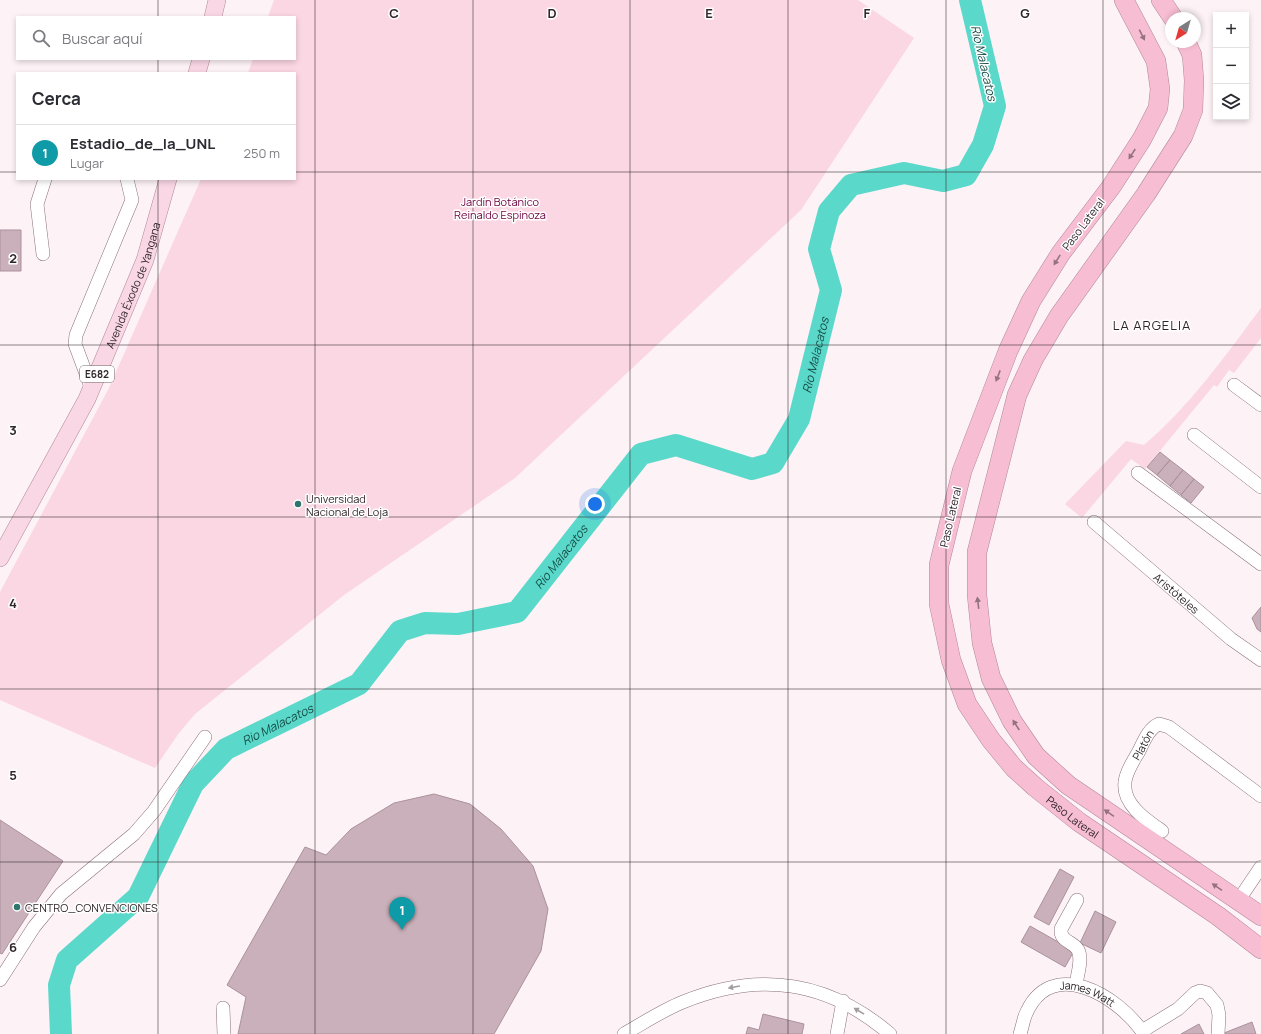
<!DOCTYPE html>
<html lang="es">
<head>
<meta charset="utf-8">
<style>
  :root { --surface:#fff; --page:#f2f2f3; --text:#2b2b33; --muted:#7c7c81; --line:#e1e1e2; --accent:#d93025 }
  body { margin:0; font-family:Manrope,sans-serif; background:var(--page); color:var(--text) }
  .controls { position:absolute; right:12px; top:12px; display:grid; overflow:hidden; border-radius:0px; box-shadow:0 2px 6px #0003 }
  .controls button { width:36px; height:36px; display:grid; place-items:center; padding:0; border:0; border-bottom:1px solid var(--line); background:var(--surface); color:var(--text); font:20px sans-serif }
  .compass { position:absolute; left:1165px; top:12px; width:36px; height:36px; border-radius:50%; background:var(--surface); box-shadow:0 2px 6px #0003; rotate:217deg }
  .you { position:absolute; left:595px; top:504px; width:14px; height:14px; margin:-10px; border:3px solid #fff; border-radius:50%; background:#1a73e8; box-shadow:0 0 0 6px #1a73e833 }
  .badge { display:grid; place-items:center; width:26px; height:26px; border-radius:50%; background:var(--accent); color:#fff; font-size:13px; font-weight:700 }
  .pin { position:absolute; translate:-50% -33px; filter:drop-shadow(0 1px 2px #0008) }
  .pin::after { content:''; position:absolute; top:21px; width:14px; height:12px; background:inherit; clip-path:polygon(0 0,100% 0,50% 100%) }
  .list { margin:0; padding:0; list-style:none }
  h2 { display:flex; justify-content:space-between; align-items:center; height:52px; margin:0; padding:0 16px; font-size:17px }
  h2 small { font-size:13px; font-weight:400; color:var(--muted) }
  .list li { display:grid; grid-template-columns:26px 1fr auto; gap:12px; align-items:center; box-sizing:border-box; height:56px; padding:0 16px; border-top:1px solid var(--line) }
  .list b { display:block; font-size:15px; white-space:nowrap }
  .list p { margin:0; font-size:13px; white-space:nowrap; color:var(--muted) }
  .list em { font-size:13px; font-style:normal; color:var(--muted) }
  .icon { flex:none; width:22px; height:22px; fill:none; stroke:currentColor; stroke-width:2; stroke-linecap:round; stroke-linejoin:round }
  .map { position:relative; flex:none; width:1261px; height:1034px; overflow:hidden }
  .search { position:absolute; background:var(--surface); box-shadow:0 2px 6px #0003; left:16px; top:16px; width:280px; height:44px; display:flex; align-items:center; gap:10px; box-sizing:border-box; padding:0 14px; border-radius:0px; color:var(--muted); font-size:15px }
  .panel { position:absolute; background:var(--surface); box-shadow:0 2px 6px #0003; left:16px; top:72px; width:280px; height:108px; border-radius:0px }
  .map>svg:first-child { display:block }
  .green { fill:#fbd6e3 }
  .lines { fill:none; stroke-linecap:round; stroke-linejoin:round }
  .river { stroke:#5ad8ca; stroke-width:22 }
  .building { fill:#cab0ba; stroke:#aa919b }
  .minor-casing { stroke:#88717a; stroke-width:14 }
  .major-casing { stroke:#b18898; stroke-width:18 }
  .highway-casing { stroke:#b18898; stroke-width:20 }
  .minor { stroke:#fff; stroke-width:13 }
  .major { stroke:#fad7e5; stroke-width:17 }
  .highway { stroke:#f7bdd3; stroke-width:19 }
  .oneway { fill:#94727e }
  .oneway2 { fill:#a29d9f }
  .grid { fill:none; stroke:#302629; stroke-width:1; stroke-opacity:0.55 }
  .poi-dot { fill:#2e766e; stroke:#fff; stroke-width:1.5 }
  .labels { text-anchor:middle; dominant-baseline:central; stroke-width:3; stroke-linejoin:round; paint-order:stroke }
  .shield { fill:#fff; stroke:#6e6769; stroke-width:1 }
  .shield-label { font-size:10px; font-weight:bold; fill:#302629 }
  .park-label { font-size:11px; fill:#6b003e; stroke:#fff }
  .street-label { font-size:11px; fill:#302629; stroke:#fff }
  .poi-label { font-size:11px; fill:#302629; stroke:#fff; text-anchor:start }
  .water-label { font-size:12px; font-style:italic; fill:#174e48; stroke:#fff }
  .quarter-label { font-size:13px; letter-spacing:1px; fill:#302629; stroke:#fff }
  .grid-label { font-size:13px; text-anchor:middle; font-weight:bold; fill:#302629; stroke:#fff; stroke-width:3; stroke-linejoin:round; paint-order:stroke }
</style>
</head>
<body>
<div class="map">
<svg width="1261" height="1034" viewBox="0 0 1261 1034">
  <rect width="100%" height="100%" fill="#fdf2f6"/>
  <path class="green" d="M 274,0 L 858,0 L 914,38 L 801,210 L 515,478 L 344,595 L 195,714 L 179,733 L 155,768 L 0,700 L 0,592 L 109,388 L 201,179 L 295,179 L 295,73 L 248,73 L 253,59 L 295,59 L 295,17 L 268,17 Z
    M 1261,308 L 1261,338 L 1234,373 L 1229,370 L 1217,387 L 1214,385 L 1145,469 L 1131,459 L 1082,518 L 1065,504 L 1126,441 L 1144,445 C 1190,406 1225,356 1261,308 Z"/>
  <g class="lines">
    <path class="river" id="s1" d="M 61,1034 L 59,985 L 67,960 L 138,897 L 193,784 L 226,749 L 359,684 L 400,631 L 425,623 L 458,624 L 517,612 L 641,454 L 676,445 L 752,469 L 773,463 L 799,419 L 831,290 L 819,249 L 829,211 L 851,185 L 904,173 L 943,181 L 966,175 L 983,145 L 995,106 L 970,0"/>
  </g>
  <path class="building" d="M 0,230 L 21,230 L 21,271 L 0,271 Z
    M 1160,452 L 1170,460 L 1157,475 L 1147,467 Z
    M 1170,460 L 1183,470 L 1170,486 L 1157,475 Z
    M 1183,470 L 1194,479 L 1181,495 L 1170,486 Z
    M 1194,479 L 1204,487 L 1191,503 L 1181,495 Z
    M 1261,607 L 1261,632 L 1257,629 L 1252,618 Z
    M 434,794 L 470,804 L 501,829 L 533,866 L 548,909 L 541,951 L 494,1034 L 238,1034 L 246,997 L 227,985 L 305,847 L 326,855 L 351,829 L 394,803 Z
    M 0,820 L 63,861 L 2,954 L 0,953 Z
    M 1060,869 L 1074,877 L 1049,925 L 1034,917 Z
    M 1095,911 L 1116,922 L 1101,953 L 1080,943 Z
    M 1030,926 L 1074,951 L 1065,967 L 1021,942 Z
    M 763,1014 L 804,1024 L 802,1034 L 746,1034 L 748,1027 L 759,1030 Z
    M 1252,1022 L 1256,1034 L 1225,1034 L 1224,1033 Z
    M 1199,1024 L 1204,1034 L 1181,1034 Z"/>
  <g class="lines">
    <g class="minor-casing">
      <g id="minor">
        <path d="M 43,254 L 37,204 L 45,179"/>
        <path d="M 1234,385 L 1261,405"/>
        <path d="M 91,387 L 75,344 L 76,335 L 132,200 L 127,179"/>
        <path d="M 1194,435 L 1261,487"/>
        <path d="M 1138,473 L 1261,564"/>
        <path id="s2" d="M 1094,522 L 1231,639 L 1261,660"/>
        <path id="s3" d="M 1162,831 C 1146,820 1122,804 1125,782 C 1126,771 1134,760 1139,751 C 1144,741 1149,728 1159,724 L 1169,727 L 1261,796"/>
        <path d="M 1238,901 L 1261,867"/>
        <path d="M 0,980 L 34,927 L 61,894 L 134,834 L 154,811 L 205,737"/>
        <path d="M 1076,985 C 1077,975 1083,959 1078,950 C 1073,941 1060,942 1061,929 L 1077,900"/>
        <path d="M 223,1008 L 224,1034"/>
        <path d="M 1142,1031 L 1178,1009 L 1195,993 L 1200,991 L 1207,993 L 1217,1005 L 1219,1015 L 1218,1034"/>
        <path d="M 624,1034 C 643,1023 663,1010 683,1002 C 759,971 827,980 890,1034"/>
        <path d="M 837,1034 L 843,1001"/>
        <path id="s4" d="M 1020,1034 C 1022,1028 1023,1022 1025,1016 C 1050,954 1119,996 1144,1034"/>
      </g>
    </g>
    <g class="major-casing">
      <g id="major">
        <path d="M 213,17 L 217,0"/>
        <path d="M 197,73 L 201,59"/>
        <path id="s5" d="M 0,558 L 87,399 L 145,260 L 168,179"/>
      </g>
    </g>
    <g class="highway-casing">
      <g id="highway">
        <path id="s6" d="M 1124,0 L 1156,61 L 1160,89 L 1158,108 L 1142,139 L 1111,187 L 1061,253 L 1031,301 L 1008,351 L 962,471 L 939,565 L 939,604 L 951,660 L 967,704 L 991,740 L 1014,768 L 1035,787 L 1079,822 L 1218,916 L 1261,949"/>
        <path d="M 1161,0 L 1173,18"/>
        <path d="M 1186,42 L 1192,55 L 1194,80 L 1193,110 L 1183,136 L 1146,194 L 1059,316 L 1033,360 L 1017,395 L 977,552 L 977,595 L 982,643 L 991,678 L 1012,721 L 1036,756 L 1068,785 L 1261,916"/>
      </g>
    </g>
    <use href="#minor" class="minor"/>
    <use href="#major" class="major"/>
    <use href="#highway" class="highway"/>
  </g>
  <defs><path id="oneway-solid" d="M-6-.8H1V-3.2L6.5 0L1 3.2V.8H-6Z"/></defs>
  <g class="oneway">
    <use href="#oneway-solid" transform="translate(1142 35) rotate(63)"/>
    <use href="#oneway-solid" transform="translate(1132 154) rotate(123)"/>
    <use href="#oneway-solid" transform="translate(1057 260) rotate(122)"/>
    <use href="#oneway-solid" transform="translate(998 376) rotate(111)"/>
    <use href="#oneway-solid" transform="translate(978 603) rotate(-97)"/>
    <use href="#oneway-solid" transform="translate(1016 725) rotate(-123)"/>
    <use href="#oneway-solid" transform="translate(1109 813) rotate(-145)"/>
    <use href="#oneway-solid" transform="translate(1217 887) rotate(-146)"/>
  </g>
  <g class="oneway2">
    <use href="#oneway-solid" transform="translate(734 987) rotate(170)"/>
    <use href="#oneway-solid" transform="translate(859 1011) rotate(-149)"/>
  </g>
  <path class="grid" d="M 158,0 L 158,17M 315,0 L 315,1034M 473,0 L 473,1034M 630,0 L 630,1034M 788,0 L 788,1034M 946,0 L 946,1034M 1103,0 L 1103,1034M 158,59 L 158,73M 0,172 L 17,172M 295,172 L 1261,172M 158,179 L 158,1034M 0,345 L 1261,345M 0,517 L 1261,517M 0,689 L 1261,689M 0,862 L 1261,862"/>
  <g class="poi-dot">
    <circle cx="298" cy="504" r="4"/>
    <circle cx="17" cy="907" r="4"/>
  </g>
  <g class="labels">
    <rect class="shield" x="80" y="366" width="34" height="16" rx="3"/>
    <g class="shield-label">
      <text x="97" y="374">E682</text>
    </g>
    <g class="park-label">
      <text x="500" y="201">Jardín Botánico<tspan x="500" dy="13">Reinaldo Espinoza</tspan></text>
    </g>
    <g class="street-label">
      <text transform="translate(1083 224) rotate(-53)">Paso Lateral</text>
      <text stroke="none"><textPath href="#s5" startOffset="304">Avenida Éxodo de Yangana</textPath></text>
      <text transform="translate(950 517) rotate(-77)">Paso Lateral</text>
      <text stroke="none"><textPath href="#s2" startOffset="109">Aristóteles</textPath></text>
      <text stroke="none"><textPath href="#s3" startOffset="106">Platón</textPath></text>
      <text stroke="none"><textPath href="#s6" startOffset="927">Paso Lateral</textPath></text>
      <text stroke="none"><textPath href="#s4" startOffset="97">James Watt</textPath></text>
    </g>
    <g class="poi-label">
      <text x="306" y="498">Universidad<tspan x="306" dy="13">Nacional de Loja</tspan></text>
      <text x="25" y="907">CENTRO_CONVENCIONES</text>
    </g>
    <g class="water-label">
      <text transform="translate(984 63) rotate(77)">Rio Malacatos</text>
      <text stroke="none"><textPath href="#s1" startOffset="1134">Rio Malacatos</textPath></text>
      <text stroke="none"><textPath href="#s1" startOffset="749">Rio Malacatos</textPath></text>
      <text stroke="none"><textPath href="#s1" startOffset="401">Rio Malacatos</textPath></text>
    </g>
    <g class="quarter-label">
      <text x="1152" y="325">LA ARGELIA</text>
    </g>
  </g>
  <g class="grid-label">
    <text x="394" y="18">C</text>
    <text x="552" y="18">D</text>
    <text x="709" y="18">E</text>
    <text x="867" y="18">F</text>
    <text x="1025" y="18">G</text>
    <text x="13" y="263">2</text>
    <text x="13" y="435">3</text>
    <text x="13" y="608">4</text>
    <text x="13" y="780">5</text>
    <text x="13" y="952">6</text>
  </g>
</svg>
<div class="controls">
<button>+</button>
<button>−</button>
<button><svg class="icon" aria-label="layers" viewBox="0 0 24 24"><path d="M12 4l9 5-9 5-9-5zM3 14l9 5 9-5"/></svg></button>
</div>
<svg class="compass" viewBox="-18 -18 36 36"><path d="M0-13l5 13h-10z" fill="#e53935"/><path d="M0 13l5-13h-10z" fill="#7c7c81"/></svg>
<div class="you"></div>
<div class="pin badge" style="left:402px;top:930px;background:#0f9aa8">1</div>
<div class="search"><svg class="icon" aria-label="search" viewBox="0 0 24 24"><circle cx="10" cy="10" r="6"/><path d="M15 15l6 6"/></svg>Buscar aquí</div>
<section class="panel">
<h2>Cerca<small></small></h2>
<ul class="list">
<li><span class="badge" style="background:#0f9aa8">1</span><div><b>Estadio_de_la_UNL</b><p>Lugar</p></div><em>250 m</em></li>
</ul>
</section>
</div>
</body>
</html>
